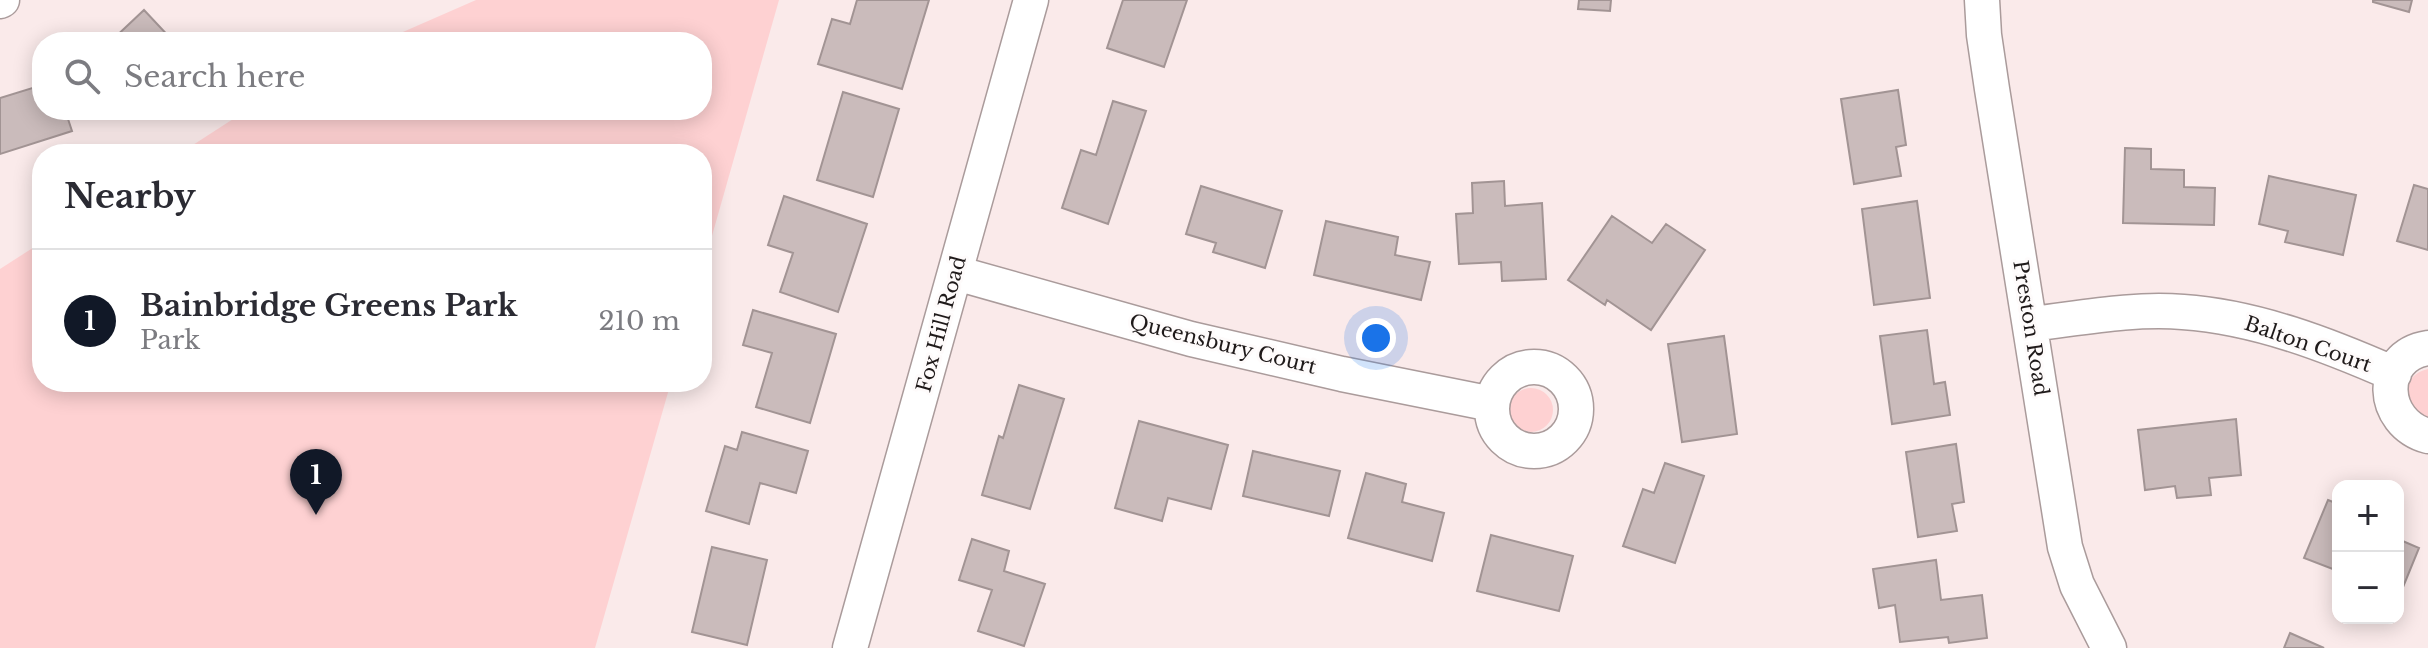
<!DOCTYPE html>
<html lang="en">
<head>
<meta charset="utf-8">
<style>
  :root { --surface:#fff; --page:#f7f7f7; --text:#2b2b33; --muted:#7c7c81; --line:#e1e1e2; --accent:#111827 }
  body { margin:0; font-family:"Libre Baskerville",serif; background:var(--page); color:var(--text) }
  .controls { position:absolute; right:24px; bottom:24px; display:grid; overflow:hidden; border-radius:16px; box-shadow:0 4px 20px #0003 }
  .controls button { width:72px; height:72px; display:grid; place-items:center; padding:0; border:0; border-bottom:2px solid var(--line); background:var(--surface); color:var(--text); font:40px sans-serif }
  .you { position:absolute; left:1376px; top:338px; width:28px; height:28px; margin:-20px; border:6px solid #fff; border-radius:50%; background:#1a73e8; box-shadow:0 0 0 12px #1a73e833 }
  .badge { display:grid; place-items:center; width:52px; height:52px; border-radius:50%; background:var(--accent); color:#fff; font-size:26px; font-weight:700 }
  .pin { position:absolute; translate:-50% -66px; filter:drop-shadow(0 2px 4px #0008) }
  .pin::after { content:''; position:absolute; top:42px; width:28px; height:24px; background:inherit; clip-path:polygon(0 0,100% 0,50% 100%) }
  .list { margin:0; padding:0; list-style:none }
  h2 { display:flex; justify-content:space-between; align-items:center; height:104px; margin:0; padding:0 32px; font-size:34px }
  h2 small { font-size:26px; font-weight:400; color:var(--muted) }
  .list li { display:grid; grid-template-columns:52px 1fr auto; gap:24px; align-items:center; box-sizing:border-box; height:144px; padding:0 32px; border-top:2px solid var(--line) }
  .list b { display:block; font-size:30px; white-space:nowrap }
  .list p { margin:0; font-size:26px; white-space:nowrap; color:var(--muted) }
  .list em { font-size:26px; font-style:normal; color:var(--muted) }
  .icon { flex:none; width:44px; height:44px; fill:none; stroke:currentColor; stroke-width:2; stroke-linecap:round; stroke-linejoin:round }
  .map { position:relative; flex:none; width:2428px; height:648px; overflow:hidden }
  .search { position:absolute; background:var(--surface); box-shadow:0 4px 20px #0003; left:32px; top:32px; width:680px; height:88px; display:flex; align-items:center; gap:20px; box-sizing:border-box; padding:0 28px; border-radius:32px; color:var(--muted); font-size:30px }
  .panel { position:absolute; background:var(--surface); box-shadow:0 4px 20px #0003; left:32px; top:144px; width:680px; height:248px; border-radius:32px }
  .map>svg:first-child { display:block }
  .green { fill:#fed1d2 }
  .building { fill:#cabbbb; stroke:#a29494; stroke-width:2 }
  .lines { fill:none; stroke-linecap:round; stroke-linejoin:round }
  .street-casing { stroke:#aa9b9b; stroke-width:37 }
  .street { stroke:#fff; stroke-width:34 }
  .labels { text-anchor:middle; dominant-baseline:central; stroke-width:6; stroke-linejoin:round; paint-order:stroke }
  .street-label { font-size:20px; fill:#1f1a1a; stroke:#fefbfb }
</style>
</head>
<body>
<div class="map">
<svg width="2428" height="648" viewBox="0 0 2428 648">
  <rect width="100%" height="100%" fill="#faeaea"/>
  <path class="green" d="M 476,0 L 779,0 L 702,271 L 702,154 L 179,154 L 247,110 L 702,110 L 702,42 L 380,42 Z
    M 42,242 L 42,382 L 671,382 L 595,648 L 0,648 L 0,269 Z
    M 2428,369 L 2428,418 C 2401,409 2398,376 2428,369 Z
    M1509 410a22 22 0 1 1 44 0a22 22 0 1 1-44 0Z"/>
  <path class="building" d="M 857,0 L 929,0 L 902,89 L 818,64 L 832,19 L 850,24 Z
    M 1123,0 L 1187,0 L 1164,67 L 1107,48 Z
    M 1579,0 L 1611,0 L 1610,11 L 1578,9 Z
    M 2373,0 L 2412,0 L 2409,12 L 2373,2 Z
    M 144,10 L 174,42 L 110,42 Z
    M 42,85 L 42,110 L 65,110 L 72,131 L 0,154 L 0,98 Z
    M 1898,90 L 1906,145 L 1896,147 L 1901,176 L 1854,184 L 1841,99 Z
    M 843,92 L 899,109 L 873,197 L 817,180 Z
    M 1113,101 L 1146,111 L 1108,224 L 1062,208 L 1081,150 L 1096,155 Z
    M 2125,148 L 2151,149 L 2151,169 L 2184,170 L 2184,187 L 2215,188 L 2214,225 L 2123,223 Z
    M 2269,176 L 2356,195 L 2343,255 L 2285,242 L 2288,231 L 2259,224 Z
    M 1504,181 L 1505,206 L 1542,203 L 1546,279 L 1502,281 L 1501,262 L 1459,264 L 1456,214 L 1473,213 L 1472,183 Z
    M 2414,185 L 2428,189 L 2428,250 L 2397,241 Z
    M 1201,186 L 1282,211 L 1265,268 L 1213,252 L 1216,243 L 1186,234 Z
    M 784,196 L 867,224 L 838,312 L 780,292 L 793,253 L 768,245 Z
    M 1917,201 L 1930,298 L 1874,305 L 1862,209 Z
    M 1612,216 L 1652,243 L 1666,224 L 1705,250 L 1651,330 L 1607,300 L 1605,305 L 1568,280 Z
    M 1326,221 L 1398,237 L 1395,255 L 1430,262 L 1421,300 L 1314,275 Z
    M 753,310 L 836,334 L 810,423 L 756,407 L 772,353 L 743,345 Z
    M 1927,330 L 1934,384 L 1945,382 L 1950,415 L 1892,424 L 1880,336 Z
    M 1724,336 L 1737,434 L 1682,442 L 1668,344 Z
    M 1019,385 L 1064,399 L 1030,509 L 982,495 L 999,436 L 1003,438 Z
    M 2236,419 L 2241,475 L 2209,478 L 2211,495 L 2177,498 L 2175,486 L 2145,490 L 2138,430 Z
    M 1139,421 L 1228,445 L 1211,509 L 1168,498 L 1162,521 L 1115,508 Z
    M 742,432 L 808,451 L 796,493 L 760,483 L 749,524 L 706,511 L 725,446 L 737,450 Z
    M 1956,444 L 1964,502 L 1952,504 L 1957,531 L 1918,537 L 1906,452 Z
    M 1253,451 L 1340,471 L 1329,516 L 1243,496 Z
    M 1665,463 L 1704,476 L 1675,563 L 1623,546 L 1643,489 L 1654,493 Z
    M 1366,473 L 1406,484 L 1402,502 L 1444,513 L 1432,561 L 1348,538 Z
    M 2328,500 L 2338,504 L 2338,571 L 2304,558 Z
    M 1491,535 L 1573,556 L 1559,611 L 1477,591 Z
    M 972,539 L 1009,551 L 1004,571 L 1045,584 L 1024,646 L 978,631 L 992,590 L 959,580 Z
    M 2398,539 L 2419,548 L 2399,597 L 2398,596 Z
    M 712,547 L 767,560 L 747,645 L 692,632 Z
    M 1936,560 L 1941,600 L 1982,595 L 1987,638 L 1949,643 L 1948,637 L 1900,642 L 1895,605 L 1879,608 L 1873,569 Z
    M 2290,633 L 2324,648 L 2284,648 Z"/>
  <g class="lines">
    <g class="street-casing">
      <path id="street" d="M 1982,0 L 1984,35 L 1992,89 L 2065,547 L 2077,585 L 2109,648
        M 0,1 L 2,0
        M 956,273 L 1191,339 L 1342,374 L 1492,404
        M 2031,324 C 2082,318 2132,308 2183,312 C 2256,317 2328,345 2394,374
        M 2428,348 C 2376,356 2380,423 2428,436
        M1492 409a42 42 0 1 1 84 0a42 42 0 1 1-84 0Z
        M 850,648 L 1031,0"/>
    </g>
    <use href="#street" class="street"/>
  </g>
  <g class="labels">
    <g class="street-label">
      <text transform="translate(941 324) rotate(-75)">Fox Hill Road</text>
      <text transform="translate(2031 328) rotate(81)">Preston Road</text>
      <text transform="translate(1223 344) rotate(14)">Queensbury Court</text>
      <text transform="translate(2308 344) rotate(19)">Balton Court</text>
    </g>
  </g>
</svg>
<div class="controls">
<button>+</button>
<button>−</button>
</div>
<div class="you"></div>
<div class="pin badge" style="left:316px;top:515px">1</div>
<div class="search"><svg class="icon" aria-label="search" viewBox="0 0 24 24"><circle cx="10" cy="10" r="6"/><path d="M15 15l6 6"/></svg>Search here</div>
<section class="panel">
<h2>Nearby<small></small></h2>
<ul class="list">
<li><span class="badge">1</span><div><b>Bainbridge Greens Park</b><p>Park</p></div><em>210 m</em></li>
</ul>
</section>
</div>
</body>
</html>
